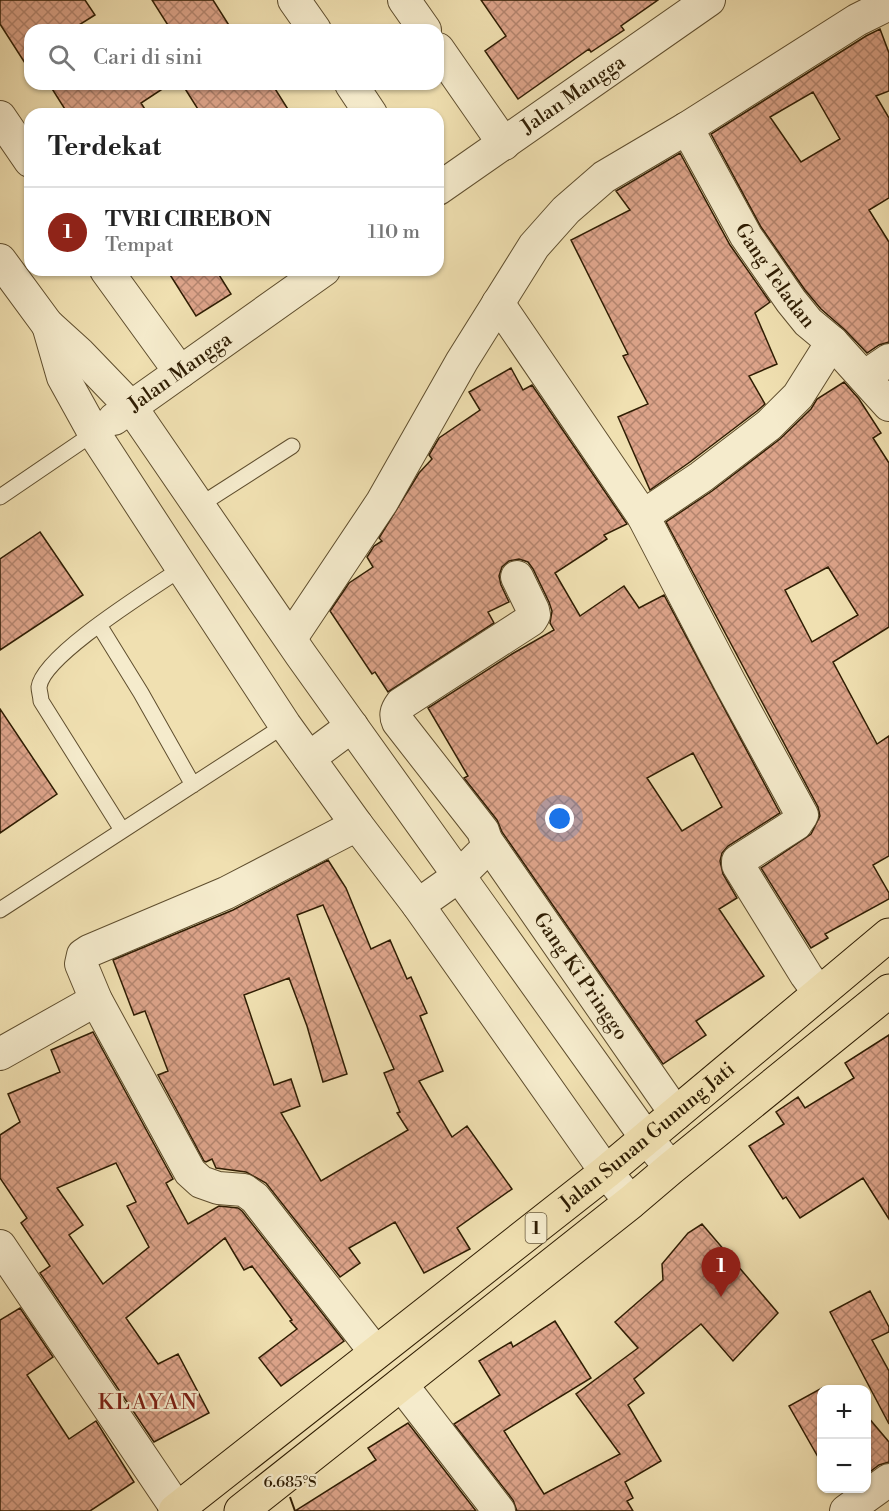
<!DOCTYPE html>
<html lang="id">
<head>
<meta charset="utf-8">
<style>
  :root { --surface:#fff; --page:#f6f6f6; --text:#222; --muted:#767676; --line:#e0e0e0; --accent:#8f2418 }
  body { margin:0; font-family:"Libre Bodoni",serif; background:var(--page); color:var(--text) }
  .controls { position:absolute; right:18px; bottom:18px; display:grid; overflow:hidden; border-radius:12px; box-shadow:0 2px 4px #0004 }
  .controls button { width:54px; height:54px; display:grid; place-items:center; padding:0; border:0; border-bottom:2px solid var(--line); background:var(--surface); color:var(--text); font:30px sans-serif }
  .you { position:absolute; left:560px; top:819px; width:21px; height:21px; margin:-15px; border:4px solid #fff; border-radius:50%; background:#1a73e8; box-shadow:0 0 0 9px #1a73e833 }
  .badge { display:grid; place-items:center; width:39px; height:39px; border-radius:50%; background:var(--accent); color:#fff; font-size:20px; font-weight:700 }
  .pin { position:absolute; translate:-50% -50px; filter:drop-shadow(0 2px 3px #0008) }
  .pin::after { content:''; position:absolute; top:32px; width:21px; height:18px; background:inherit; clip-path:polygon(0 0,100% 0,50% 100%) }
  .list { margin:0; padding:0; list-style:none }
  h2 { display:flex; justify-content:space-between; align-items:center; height:78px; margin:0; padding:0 24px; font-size:26px }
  h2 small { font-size:20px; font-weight:400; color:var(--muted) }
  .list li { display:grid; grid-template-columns:39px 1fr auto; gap:18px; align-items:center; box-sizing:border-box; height:90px; padding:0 24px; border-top:2px solid var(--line) }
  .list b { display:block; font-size:22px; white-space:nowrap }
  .list p { margin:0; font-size:20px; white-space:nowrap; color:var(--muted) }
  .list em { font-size:20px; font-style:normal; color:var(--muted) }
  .icon { flex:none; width:33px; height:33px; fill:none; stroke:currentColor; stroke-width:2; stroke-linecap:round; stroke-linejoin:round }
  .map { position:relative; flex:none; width:889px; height:1511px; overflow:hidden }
  .search { position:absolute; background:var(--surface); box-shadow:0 2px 4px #0004; left:24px; top:24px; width:420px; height:66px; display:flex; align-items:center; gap:15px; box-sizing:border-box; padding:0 21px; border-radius:18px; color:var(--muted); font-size:22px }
  .panel { position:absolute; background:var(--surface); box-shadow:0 2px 4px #0004; left:24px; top:108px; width:420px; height:168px; border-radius:18px }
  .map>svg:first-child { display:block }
  .building { fill:url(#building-cross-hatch); stroke:#2f1d03; stroke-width:1.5; fill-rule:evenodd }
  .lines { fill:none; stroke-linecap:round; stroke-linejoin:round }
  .service-casing { stroke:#5f4e2e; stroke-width:17 }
  .minor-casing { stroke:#5f4e2e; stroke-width:34 }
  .trunk-casing { stroke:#2f1d03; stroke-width:35 }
  .service { stroke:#f5ebcc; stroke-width:15 }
  .minor { stroke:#f5ebcc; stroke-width:32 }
  .trunk { stroke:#f0e0b1; stroke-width:33 }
  .ticks { fill:none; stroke:#2f1d03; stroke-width:2 }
  .labels { text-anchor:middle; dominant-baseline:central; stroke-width:4.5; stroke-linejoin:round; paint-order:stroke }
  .shield { fill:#f5ebcc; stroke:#6a5b3f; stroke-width:1.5 }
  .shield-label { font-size:18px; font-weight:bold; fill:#2f1d03 }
  .street-label { font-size:20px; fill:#2f1d03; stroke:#f5ebcc }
  .quarter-label { font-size:22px; letter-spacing:1.5px; fill:#7a1f14; stroke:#f5ebcc }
  .ticks-label { font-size:15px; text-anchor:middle; fill:#2f1d03; stroke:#f5ebcc; stroke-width:4.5; stroke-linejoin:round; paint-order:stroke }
</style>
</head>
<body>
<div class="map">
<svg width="889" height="1511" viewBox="0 0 889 1511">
  <defs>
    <pattern id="building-cross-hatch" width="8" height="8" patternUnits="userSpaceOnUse" patternTransform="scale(1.5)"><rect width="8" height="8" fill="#dca389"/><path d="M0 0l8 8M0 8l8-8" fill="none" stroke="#b3846e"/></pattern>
  </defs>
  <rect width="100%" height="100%" fill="#f0e0b1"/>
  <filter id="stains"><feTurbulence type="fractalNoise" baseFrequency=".00333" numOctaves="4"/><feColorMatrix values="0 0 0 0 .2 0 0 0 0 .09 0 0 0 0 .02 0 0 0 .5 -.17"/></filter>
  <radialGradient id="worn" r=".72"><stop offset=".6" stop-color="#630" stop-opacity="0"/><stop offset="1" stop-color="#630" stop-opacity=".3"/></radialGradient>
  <path class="building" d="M 0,0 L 85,0 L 95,15 L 71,30 L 30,30 L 30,71 L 0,24 Z
    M 152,0 L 213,0 L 232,30 L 171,30 Z
    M 481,0 L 658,0 L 621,26 L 624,30 L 591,52 L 589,49 L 518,99 L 485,51 L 506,36 Z
    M 880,29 L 889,53 L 889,91 L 876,96 L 889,118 L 889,198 L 869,210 L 889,242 L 889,342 L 879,345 L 867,353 L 845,330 L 821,309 L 805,290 L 761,227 L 711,134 L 866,36 ZM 813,92 L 840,139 L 801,162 L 770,117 Z
    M 49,84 L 170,84 L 141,103 L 148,114 L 68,114 Z
    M 182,84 L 272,84 L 291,114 L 201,114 Z
    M 680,153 L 730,245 L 770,302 L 755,313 L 777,364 L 749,376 L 765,404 L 757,411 L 690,462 L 650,490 L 618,417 L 648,404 L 623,356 L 628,354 L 571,240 L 630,210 L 616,191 Z
    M 167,270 L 216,270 L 231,294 L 196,316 Z
    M 511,368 L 523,390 L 532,385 L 627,524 L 604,535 L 607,539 L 555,573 L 580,616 L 624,586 L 639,608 L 664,595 L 780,813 L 728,846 L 722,853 L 720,861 L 723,874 L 737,898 L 719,909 L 764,976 L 696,1021 L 706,1035 L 663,1064 L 502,832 L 497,820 L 464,778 L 468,776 L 428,708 L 512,654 L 554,630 L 550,623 L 552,611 L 549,602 L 533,569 L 528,562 L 519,559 L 509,561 L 502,567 L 499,576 L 501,585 L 509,602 L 488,612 L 494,623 L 388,692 L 375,672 L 372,674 L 330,611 L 349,583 L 373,567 L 367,557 L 374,546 L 382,541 L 379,538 L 419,473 L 432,459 L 429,455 L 439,438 L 480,410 L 469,392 ZM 693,753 L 722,807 L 682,831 L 647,778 Z
    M 844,382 L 859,399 L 881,433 L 873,438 L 889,463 L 889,627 L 833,662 L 877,744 L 889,736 L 889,856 L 873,865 L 889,893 L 889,899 L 825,934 L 828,938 L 811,948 L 761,868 L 811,834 L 820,816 L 818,807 L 666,522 L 712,491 L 780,439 L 811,409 L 817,399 ZM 828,567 L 858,615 L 812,642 L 785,590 Z
    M 40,532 L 83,595 L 0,650 L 0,559 Z
    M 0,709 L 57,794 L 0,833 Z
    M 328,860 L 346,888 L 371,949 L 390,940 L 407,979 L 411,977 L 427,1013 L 420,1016 L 443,1071 L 419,1081 L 452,1137 L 467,1126 L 512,1189 L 457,1228 L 470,1249 L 424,1273 L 395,1222 L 349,1248 L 360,1263 L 340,1277 L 266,1183 L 246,1172 L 216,1168 L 212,1159 L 206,1162 L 204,1161 L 158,1075 L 168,1071 L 145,1011 L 134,1015 L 113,960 L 233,910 ZM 323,905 L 394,1069 L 384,1073 L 400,1112 L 397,1113 L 408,1130 L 321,1181 L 281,1113 L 300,1106 L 291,1079 L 274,1085 L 244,995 L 289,978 L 307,1026 L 323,1082 L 347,1074 L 297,915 Z
    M 93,1032 L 173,1179 L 166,1183 L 188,1224 L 219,1206 L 238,1208 L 242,1211 L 344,1341 L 281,1386 L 259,1358 L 297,1329 L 290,1321 L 292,1320 L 252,1266 L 244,1270 L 225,1238 L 126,1318 L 158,1364 L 178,1354 L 209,1413 L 154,1442 L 40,1273 L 50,1266 L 21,1223 L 27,1218 L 0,1178 L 0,1135 L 20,1122 L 8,1094 L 60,1072 L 51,1050 ZM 116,1163 L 136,1202 L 127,1206 L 149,1247 L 103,1284 L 69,1235 L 83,1225 L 57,1188 Z
    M 889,1035 L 889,1219 L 863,1178 L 800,1218 L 786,1197 L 783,1199 L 749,1146 L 784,1124 L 776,1112 L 798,1097 L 805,1108 L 854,1078 L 845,1063 Z
    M 702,1224 L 778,1313 L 733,1361 L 701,1324 L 634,1379 L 644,1393 L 628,1405 L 661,1461 L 625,1482 L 633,1498 L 627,1501 L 633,1511 L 517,1511 L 513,1500 L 454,1424 L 500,1395 L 479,1361 L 511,1342 L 513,1347 L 555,1321 L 591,1378 L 504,1431 L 544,1494 L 620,1454 L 576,1394 L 638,1348 L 615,1322 L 663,1280 L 662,1264 L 688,1233 Z
    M 870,1291 L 889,1327 L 889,1332 L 872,1340 L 889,1371 L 889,1424 L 830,1312 Z
    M 20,1308 L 53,1357 L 27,1375 L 69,1439 L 96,1421 L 134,1482 L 90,1511 L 0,1511 L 0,1320 Z
    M 822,1388 L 822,1464 L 789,1406 Z
    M 867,1416 L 889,1442 L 889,1462 L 879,1465 L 867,1474 Z
    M 408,1423 L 476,1511 L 295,1511 L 376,1460 L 368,1448 Z"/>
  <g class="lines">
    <g class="service-casing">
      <path id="service" d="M 0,497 L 94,433
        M 200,505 L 292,446
        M 99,625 L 141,693 L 193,785
        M 122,830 L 41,701 C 41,697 39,691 39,687 C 43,655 153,588 182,568
        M 0,910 L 285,725"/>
    </g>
    <g class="minor-casing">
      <g id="minor">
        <path d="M 294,0 L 315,30"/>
        <path d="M 404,0 L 425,30"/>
        <path d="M 438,49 L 504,144"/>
        <path d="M 351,84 L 371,114"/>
        <path d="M 0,117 L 30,161"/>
        <path id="s1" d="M 687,128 L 746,236 L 791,301 L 808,322 L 832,342 L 889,405"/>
        <path id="s2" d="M 438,189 L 709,0"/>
        <path d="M 0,260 L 47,324 L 79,353 L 131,407 L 301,655 L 647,1139 L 671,1168"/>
        <path d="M 106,270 L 180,372"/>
        <path d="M 498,303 L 643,516 L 730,683 L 802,815 L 796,824 L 738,861 L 738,865 L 806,975 L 819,993"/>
        <path d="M 48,325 L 63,377 L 94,433 L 182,568 L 285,725 L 357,825 L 418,905 L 606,1172 L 631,1202"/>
        <path d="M 864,377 L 889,360"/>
        <path id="s3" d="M 114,419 L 324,270"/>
        <path d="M 643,516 L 701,477 L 769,425 L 798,396 L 832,342"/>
        <path d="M 291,638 L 382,502 L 462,361 L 534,246 L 566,210 L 604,177 L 687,128 L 857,20 L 889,4"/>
        <path d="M 309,758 L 352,726"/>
        <path d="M 357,825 L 226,893 L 89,951 L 83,955 L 81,964 L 96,1000 L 190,1172 L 201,1182 L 218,1188 L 244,1190 L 255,1198 L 376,1353"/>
        <path id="s4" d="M 486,840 L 676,1114"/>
        <path d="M 418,905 L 459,876 L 486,849 L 486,840 L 483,831 L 398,722 C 395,715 396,711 401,704 L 531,620 L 534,615 L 533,610 L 517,577"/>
        <path d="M 0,1054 L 96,1000"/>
        <path d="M 0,1246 L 177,1509"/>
        <path d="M 401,1384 L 499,1511"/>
        <path d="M 846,1511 L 889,1480"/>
      </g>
    </g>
    <g class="trunk-casing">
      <g id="trunk">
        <path id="s5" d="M 175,1511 L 606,1172 L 889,935"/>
        <path d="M 241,1511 L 631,1202 L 671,1168 L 889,991"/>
      </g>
    </g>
    <use href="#service" class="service"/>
    <use href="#minor" class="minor"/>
    <use href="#trunk" class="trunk"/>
  </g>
  <path class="ticks" d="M 290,1497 L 295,1511"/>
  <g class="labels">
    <rect class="shield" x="525.5" y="1213" width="21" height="30" rx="4.5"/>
    <g class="shield-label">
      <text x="536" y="1228">1</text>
    </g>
    <g class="street-label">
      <text stroke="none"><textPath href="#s2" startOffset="165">Jalan Mangga</textPath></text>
      <text stroke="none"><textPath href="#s1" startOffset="172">Gang Teladan</textPath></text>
      <text stroke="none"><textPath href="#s3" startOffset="81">Jalan Mangga</textPath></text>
      <text stroke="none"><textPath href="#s4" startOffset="166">Gang Ki Pringgo</textPath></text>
      <text stroke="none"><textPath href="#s5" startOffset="603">Jalan Sunan Gunung Jati</textPath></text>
    </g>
    <g class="quarter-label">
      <text x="148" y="1402">KLAYAN</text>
    </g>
  </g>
  <g class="ticks-label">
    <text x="290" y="1487">6.685°S</text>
  </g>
  <rect width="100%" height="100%" filter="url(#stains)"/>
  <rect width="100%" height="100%" fill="url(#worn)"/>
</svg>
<div class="controls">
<button>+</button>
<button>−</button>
</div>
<div class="you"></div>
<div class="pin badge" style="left:721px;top:1297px">1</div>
<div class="search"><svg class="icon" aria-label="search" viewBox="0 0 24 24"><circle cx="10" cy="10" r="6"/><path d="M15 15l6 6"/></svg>Cari di sini</div>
<section class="panel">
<h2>Terdekat<small></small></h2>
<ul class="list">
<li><span class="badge">1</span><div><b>TVRI CIREBON</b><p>Tempat</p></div><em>110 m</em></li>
</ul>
</section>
</div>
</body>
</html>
